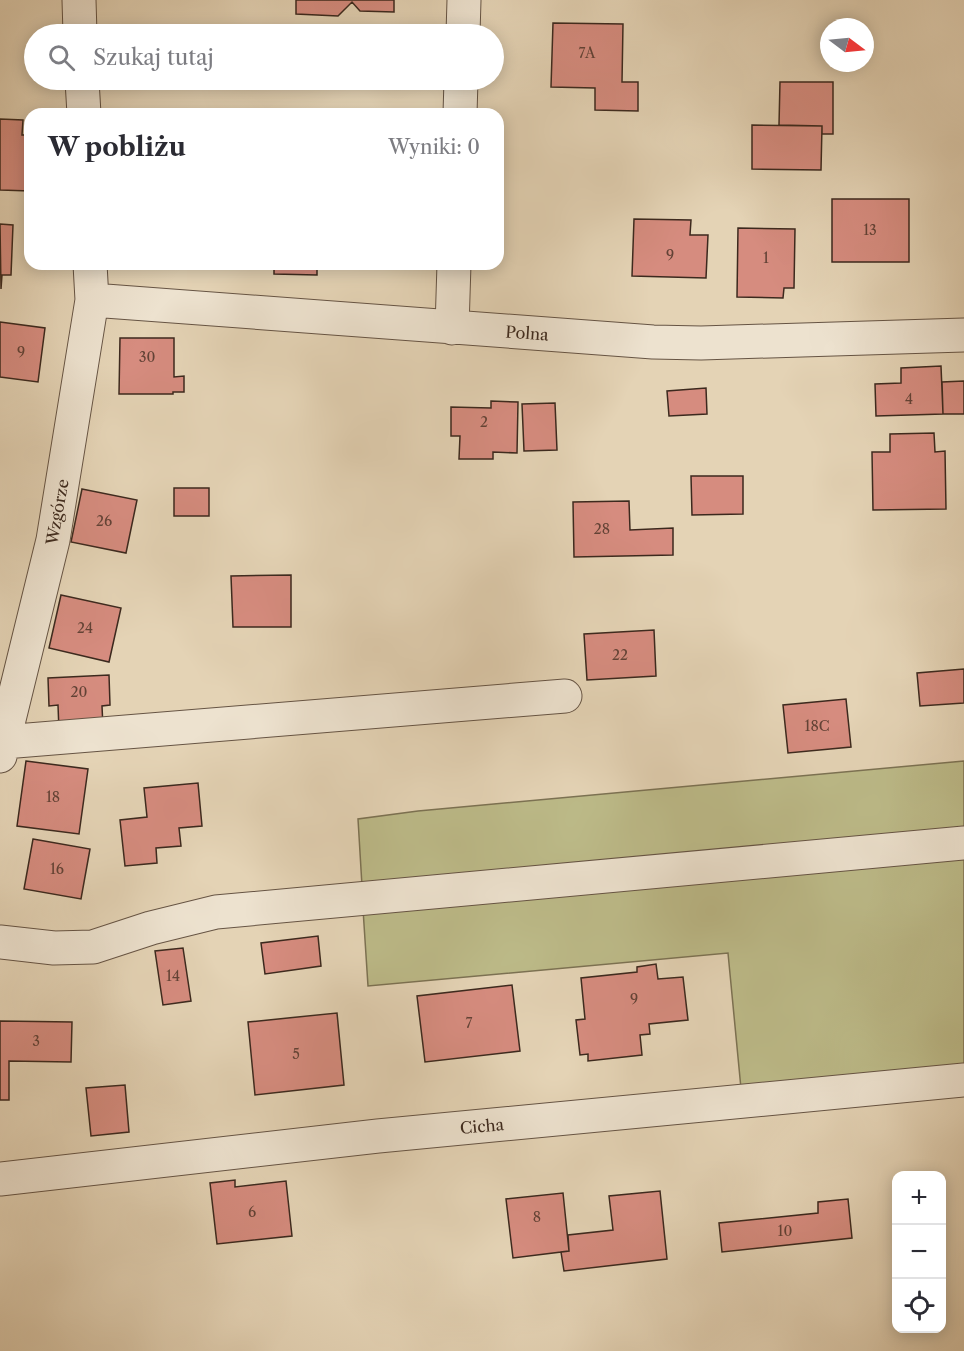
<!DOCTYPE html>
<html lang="pl">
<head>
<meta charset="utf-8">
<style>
  :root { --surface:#fff; --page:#f2f2f3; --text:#2b2b33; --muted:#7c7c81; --line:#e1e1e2 }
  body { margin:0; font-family:"Libre Caslon Text",serif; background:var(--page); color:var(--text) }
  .controls { position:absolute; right:18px; bottom:18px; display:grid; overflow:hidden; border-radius:12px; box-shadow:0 3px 15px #0003 }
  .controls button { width:54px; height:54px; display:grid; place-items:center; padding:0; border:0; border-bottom:2px solid var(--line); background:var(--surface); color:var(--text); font:30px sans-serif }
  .compass { position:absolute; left:820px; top:18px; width:54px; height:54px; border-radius:50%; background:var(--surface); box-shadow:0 3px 15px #0003; rotate:106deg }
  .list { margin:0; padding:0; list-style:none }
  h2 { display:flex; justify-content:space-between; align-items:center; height:78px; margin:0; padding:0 24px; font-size:26px }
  h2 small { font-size:20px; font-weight:400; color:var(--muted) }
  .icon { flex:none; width:33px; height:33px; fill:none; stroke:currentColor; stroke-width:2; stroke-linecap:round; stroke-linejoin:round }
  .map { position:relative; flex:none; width:964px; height:1351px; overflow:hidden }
  .search { position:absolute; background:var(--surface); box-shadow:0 3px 15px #0003; left:24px; top:24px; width:480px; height:66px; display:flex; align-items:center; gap:15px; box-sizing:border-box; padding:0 21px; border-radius:33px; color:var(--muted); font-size:22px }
  .panel { position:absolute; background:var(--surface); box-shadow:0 3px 15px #0003; left:24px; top:108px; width:480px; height:162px; border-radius:18px }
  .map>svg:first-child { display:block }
  .green { fill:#bcba88; stroke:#7c7253; stroke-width:1.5 }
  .building { fill:#d68c7f; stroke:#3c291e; stroke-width:1.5 }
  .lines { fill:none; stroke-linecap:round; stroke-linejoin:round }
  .minor-casing { stroke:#665444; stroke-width:35 }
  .minor { stroke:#ede2cf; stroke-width:33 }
  .labels { text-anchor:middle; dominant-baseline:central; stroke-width:6; stroke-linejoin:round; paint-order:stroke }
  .number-label { font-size:14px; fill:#624236 }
  .street-label { font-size:16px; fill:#3c291e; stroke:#ede2cf }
</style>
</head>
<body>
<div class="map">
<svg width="964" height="1351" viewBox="0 0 964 1351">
  <rect width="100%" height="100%" fill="#e4d3b5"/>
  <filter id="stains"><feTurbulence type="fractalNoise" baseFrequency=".00333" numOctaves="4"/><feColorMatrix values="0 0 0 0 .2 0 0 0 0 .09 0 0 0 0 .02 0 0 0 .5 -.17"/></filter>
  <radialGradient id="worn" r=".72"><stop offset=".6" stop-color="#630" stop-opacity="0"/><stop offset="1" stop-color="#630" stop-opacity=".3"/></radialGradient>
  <path class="green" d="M 964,761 L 964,831 L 362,886 L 358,819 L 418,811 Z
    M 964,853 L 964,1071 L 742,1099 L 728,953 L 368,986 L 363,909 Z"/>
  <path class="building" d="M 296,0 L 394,0 L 394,12 L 360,11 L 352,2 L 338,16 L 296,14 Z
    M 553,23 L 623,24 L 622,82 L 638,82 L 638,111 L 595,110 L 595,88 L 551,87 Z
    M 780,82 L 833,82 L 833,134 L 822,134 L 822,126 L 779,125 Z
    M 0,119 L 23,120 L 22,135 L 30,135 L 30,191 L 0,190 Z
    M 752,125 L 822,126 L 821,170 L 752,169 Z
    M 832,199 L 909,199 L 909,262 L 832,262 Z
    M 634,219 L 691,220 L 690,235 L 708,235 L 706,278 L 632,276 Z
    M 0,224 L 13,225 L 11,275 L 2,275 L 1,289 Z
    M 738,228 L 795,229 L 794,288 L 784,288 L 783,298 L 737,297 Z
    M 274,264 L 317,264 L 317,275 L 274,274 Z
    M 0,322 L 45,328 L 38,382 L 0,377 Z
    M 120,338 L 174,338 L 174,377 L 184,376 L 184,392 L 173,392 L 173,394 L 119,394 Z
    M 941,366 L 943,414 L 876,416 L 875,384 L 901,383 L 901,368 Z
    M 964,381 L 964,414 L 943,414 L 942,382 Z
    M 706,388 L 707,414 L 669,416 L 667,391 Z
    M 491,401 L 518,402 L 517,453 L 493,452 L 493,459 L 459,459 L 460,436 L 451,436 L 451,407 L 491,408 Z
    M 555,403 L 557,450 L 524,451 L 522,404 Z
    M 934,433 L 935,452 L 945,451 L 946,509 L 873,510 L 872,452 L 890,452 L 890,434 Z
    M 691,476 L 743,476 L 743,514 L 692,515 Z
    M 174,488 L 209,488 L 209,516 L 174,516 Z
    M 82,489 L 137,500 L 126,553 L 71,542 Z
    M 629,501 L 630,530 L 673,528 L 673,555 L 574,557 L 573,502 Z
    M 291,575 L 291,627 L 233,627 L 231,576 Z
    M 61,595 L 121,608 L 109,662 L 49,648 Z
    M 654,630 L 656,676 L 587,680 L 584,634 Z
    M 964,669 L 964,703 L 920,706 L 917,673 Z
    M 109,675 L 110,705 L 102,706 L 103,728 L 59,731 L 58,705 L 49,706 L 48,678 Z
    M 846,699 L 851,747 L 788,753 L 783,705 Z
    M 26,761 L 88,769 L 79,834 L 17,826 Z
    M 198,783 L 202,826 L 179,828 L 181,846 L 156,848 L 157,863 L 125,866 L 120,820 L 147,817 L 144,788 Z
    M 33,839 L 90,849 L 81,899 L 24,889 Z
    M 318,936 L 321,966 L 265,974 L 261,943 Z
    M 183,948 L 191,1001 L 163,1005 L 155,951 Z
    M 656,964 L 658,979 L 683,977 L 688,1020 L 649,1024 L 650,1034 L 640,1035 L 642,1055 L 588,1061 L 588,1054 L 580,1055 L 576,1020 L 585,1019 L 581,978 L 637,972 L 637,967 Z
    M 512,985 L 520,1051 L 425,1062 L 417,996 Z
    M 337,1013 L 344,1085 L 255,1095 L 248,1022 Z
    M 0,1021 L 72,1022 L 71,1062 L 9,1061 L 9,1100 L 0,1100 Z
    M 125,1085 L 129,1132 L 91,1136 L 86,1088 Z
    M 235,1180 L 235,1187 L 286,1181 L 292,1236 L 217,1244 L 210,1183 Z
    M 660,1191 L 667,1259 L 564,1271 L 561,1252 L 569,1251 L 568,1235 L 613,1230 L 609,1196 Z
    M 563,1193 L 569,1251 L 513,1258 L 506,1199 Z
    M 848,1199 L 852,1238 L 722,1252 L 719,1223 L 818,1213 L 818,1202 Z"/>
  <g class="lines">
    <g class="minor-casing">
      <path id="minor" d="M 79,0 L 80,34
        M 463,34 L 464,0
        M 82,80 L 84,114
        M 460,114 L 461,80
        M 92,300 L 653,342 L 701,343 L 964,335
        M 452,328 L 454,264
        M 4,742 L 565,696
        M 0,756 L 53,540 L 92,300 L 90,264
        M 0,942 L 54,948 L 93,947 L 151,928 L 216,912 L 964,843
        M 0,1179 L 378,1136 L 964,1080"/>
    </g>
    <use href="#minor" class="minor"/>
  </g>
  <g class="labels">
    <g class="number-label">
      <text x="587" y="53">7A</text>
      <text x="870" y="230">13</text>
      <text x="670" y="255">9</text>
      <text x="766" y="258">1</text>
      <text x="21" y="352">9</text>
      <text x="147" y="357">30</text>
      <text x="909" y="399">4</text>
      <text x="484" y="422">2</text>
      <text x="104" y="521">26</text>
      <text x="602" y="529">28</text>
      <text x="85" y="628">24</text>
      <text x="620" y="655">22</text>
      <text x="79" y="692">20</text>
      <text x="817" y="726">18C</text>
      <text x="53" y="797">18</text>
      <text x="57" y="869">16</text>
      <text x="173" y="976">14</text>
      <text x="634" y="999">9</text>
      <text x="469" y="1023">7</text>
      <text x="36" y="1041">3</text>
      <text x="296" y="1054">5</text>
      <text x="252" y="1212">6</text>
      <text x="537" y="1217">8</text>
      <text x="785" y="1231">10</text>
    </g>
    <g class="street-label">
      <text transform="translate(527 333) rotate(4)">Polna</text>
      <text transform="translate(57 512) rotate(-80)">Wzgórze</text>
      <text transform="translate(482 1126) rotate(-5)">Cicha</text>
    </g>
  </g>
  <rect width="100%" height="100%" filter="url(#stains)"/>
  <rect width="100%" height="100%" fill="url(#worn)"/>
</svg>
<div class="controls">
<button>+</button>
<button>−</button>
<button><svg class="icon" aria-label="locate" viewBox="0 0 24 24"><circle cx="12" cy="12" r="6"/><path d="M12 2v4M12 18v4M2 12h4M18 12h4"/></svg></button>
</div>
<svg class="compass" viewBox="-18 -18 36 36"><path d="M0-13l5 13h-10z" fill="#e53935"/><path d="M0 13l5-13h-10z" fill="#7c7c81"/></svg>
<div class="search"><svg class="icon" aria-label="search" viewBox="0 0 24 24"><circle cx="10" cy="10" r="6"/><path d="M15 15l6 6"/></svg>Szukaj tutaj</div>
<section class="panel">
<h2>W pobliżu<small>Wyniki: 0</small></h2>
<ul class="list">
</ul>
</section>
</div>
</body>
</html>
